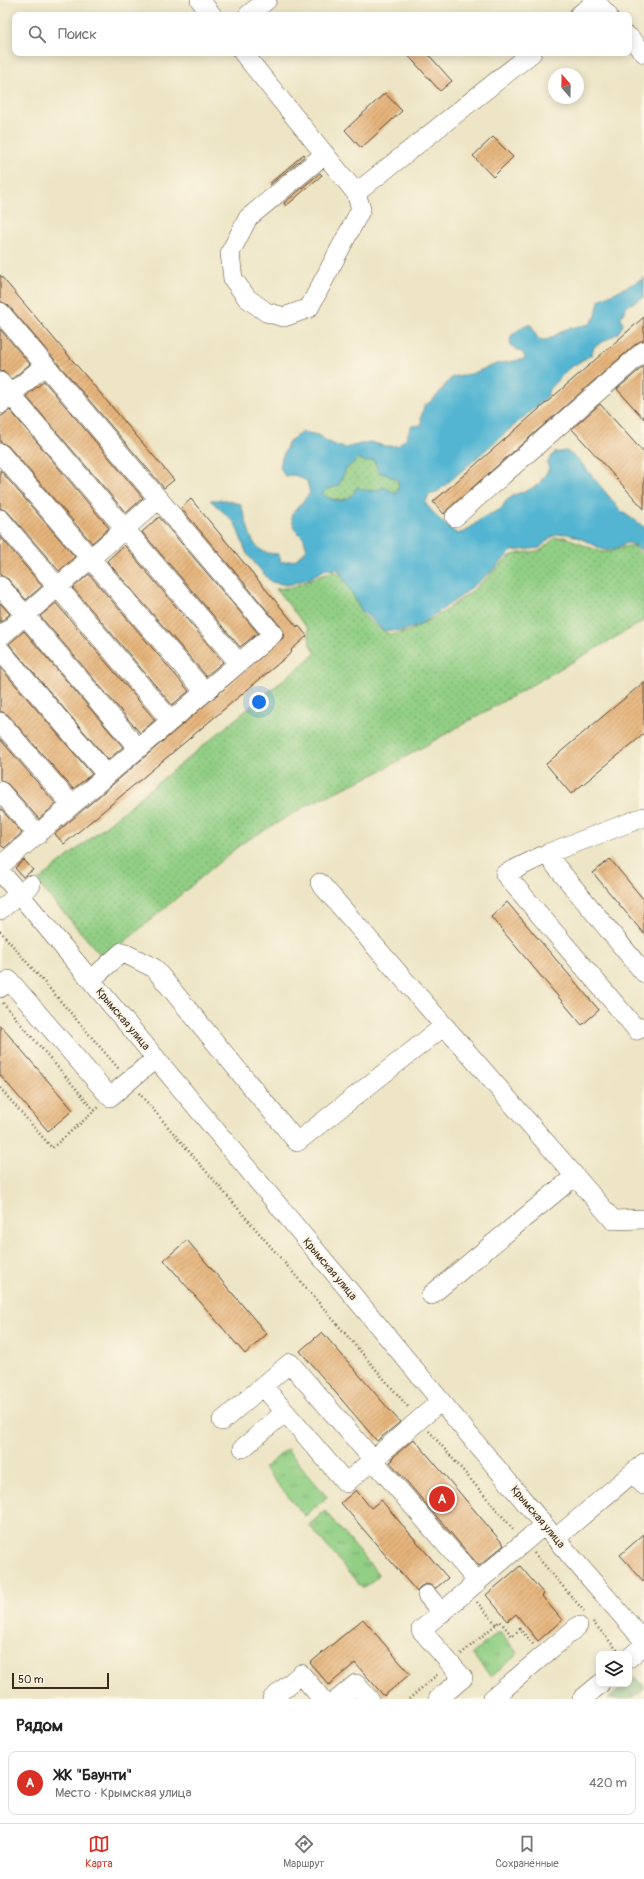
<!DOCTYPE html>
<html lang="ru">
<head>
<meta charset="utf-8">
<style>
  :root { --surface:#fff; --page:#f2f2f2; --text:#222; --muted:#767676; --line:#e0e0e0; --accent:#d93025 }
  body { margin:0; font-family:Pangolin,sans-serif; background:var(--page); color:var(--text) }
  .controls { position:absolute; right:12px; bottom:12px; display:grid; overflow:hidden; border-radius:8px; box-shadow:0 2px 10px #0003 }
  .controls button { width:36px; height:36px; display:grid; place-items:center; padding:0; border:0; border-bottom:1px solid var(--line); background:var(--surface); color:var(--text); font:20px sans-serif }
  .compass { position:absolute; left:548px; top:68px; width:36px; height:36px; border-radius:50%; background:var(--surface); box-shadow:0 2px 10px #0003; rotate:340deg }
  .scale { position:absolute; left:12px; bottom:10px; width:97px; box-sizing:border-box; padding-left:4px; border:2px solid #3b2a1e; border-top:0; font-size:11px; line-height:14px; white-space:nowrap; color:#3b2a1e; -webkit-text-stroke:3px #fcf5e5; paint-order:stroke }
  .you { position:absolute; left:259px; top:702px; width:14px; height:14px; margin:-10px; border:3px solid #fff; border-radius:50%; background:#1a73e8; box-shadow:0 0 0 6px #1a73e833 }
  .badge { display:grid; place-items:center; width:26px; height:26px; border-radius:50%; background:var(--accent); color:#fff; font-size:13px; font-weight:700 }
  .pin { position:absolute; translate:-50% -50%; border:2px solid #fff; box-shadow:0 1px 4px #0006 }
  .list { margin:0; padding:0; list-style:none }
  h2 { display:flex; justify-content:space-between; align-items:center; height:52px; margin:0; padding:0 16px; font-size:17px }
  h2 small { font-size:13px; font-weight:400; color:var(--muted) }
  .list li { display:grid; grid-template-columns:26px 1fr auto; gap:12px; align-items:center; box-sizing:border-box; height:64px; margin:0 8px 8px; padding:0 8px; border:1px solid var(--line); border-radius:8px }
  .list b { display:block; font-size:15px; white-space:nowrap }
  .list p { margin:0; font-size:13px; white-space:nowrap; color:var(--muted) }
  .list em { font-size:13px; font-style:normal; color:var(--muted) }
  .icon { flex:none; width:22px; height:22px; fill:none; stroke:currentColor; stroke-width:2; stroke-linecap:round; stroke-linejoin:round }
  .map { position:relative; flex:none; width:644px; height:1699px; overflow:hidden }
  .search { position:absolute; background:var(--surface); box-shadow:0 2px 10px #0003; left:12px; right:12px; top:12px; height:44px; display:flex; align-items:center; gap:10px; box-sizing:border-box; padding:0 14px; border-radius:8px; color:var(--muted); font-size:15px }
  .sheet { height:124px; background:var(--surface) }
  nav { display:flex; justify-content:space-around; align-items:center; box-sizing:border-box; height:56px; border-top:1px solid var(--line); background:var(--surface); font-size:11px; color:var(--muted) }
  nav a { display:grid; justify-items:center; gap:2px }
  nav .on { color:var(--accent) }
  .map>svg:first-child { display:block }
  .grass { fill:url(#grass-dots); stroke:#667c52 }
  .forest { fill:url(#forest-firs); stroke:#586e48 }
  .park { fill:url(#park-tufts); stroke:#667c52 }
  .water { fill:#53b5d2; stroke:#477078; fill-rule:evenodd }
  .building { fill:url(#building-hatch) }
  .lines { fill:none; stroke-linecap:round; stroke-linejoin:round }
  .minor-casing { stroke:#564637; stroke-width:20 }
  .path { stroke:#564637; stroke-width:2.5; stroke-dasharray:1 3; stroke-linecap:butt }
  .minor { stroke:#fff; stroke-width:19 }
  .labels { text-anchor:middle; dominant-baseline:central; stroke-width:4; stroke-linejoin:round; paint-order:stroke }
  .street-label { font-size:11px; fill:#3b2a1e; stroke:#fcf5e5 }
</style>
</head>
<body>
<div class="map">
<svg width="644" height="1699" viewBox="0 0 644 1699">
  <defs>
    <pattern id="grass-dots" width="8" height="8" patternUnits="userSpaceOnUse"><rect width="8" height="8" fill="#92cf85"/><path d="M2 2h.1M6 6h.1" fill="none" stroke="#78a86c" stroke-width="1.8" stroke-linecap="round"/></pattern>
    <pattern id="forest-firs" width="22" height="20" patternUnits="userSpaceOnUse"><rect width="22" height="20" fill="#75b272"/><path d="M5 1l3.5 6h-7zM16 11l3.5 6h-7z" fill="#61915d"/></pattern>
    <pattern id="park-tufts" width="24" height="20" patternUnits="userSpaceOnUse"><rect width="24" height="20" fill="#92cf85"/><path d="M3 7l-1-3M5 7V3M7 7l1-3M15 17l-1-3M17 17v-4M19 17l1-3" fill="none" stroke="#78a86c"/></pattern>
    <pattern id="building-hatch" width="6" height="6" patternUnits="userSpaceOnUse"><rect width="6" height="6" fill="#e6b57d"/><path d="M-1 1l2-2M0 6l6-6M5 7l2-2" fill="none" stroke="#bc9366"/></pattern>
  </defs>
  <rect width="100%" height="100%" fill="#fcf5e5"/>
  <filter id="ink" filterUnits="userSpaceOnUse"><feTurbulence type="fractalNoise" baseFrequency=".025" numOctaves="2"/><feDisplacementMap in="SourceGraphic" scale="8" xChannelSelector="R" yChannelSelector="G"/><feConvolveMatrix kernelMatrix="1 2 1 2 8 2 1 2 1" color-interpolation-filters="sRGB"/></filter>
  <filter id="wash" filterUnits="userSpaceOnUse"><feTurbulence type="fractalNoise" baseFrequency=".012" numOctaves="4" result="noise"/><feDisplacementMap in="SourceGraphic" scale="16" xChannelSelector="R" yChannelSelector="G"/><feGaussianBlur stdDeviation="0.9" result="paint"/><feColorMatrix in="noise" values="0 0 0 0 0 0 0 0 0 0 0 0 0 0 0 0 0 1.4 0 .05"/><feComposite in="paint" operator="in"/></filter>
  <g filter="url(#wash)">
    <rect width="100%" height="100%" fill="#ede5c5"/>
    <path class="grass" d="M 359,458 L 374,460 L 379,472 L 397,479 L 399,486 L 396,494 C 390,493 383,490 378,490 C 354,491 345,509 322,494 L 327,489 L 338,486 L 346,469 Z
      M 564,537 C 574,540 595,551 603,552 C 616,553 621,545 634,546 L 644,558 L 644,621 L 379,772 L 311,803 L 241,844 L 104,959 L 37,882 L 316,653 L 310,645 L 308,629 L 276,589 L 292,587 L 333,571 L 341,575 L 347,584 L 364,616 L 377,627 L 391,635 L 409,631 L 442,613 L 471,592 L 510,556 L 520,553 L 540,551 L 555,538 Z"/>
    <path class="forest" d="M 635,1676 L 644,1686 L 644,1689 L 632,1699 L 608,1699 L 626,1684 L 629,1684 L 629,1682 Z"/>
    <path class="park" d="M 287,1449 L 327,1497 L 305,1516 L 264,1468 Z
      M 325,1511 L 379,1575 L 363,1589 L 309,1525 Z
      M 499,1631 L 518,1654 L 491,1677 L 472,1654 Z"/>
    <path class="water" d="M 644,277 L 644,297 L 627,306 L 621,317 L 623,325 L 618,333 L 594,347 L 591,355 L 568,369 L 549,389 L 547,397 L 436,493 L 429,495 L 425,503 L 438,518 L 457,534 L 466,531 L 482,518 L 501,509 L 506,501 L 516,494 L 527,491 L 539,484 L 549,469 L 547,463 L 554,453 L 566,451 L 578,459 L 621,511 L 644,527 L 644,553 C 621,532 626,551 606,550 C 602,550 598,547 594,545 C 571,534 559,525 540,548 L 512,551 L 493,570 L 460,597 L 418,626 L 401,631 L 383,630 L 362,611 L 339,570 L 326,569 L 308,579 L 287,585 L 271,582 L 247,554 L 235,523 L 210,500 L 225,500 L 240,504 C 251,526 246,555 279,554 L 281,562 L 295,560 L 307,549 L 304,539 L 295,530 L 291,515 L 310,493 L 307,481 L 294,475 L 285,476 L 280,467 L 282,458 L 289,441 L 303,432 L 318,435 L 328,442 L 344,448 L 370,442 L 385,446 L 398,446 L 407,437 L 411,426 L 422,425 L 421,418 L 424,406 L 435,398 L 452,377 L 471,374 L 496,364 L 525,359 L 524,354 L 510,345 L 511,336 L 525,325 L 531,325 L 538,339 L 547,340 L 566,329 L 590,324 L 596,316 L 599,300 L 643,279 ZM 359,458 L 365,462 L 374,460 L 379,472 L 397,479 L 399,486 L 396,494 L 384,487 C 374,492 367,492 357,487 C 349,504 337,504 322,494 L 327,489 L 338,486 L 346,469 Z"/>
    <g id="blocks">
      <path class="building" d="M 406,53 L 427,53 L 452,81 L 440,91 Z
        M 385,93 L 402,111 L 361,148 L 345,130 Z
        M 493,137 L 513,157 L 493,177 L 473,156 Z
        M 304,154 L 305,156 L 270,185 L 269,184 Z
        M 320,173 L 322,175 L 286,206 L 284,203 Z
        M 0,275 L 174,480 L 164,488 L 8,305 L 0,301 Z
        M 644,317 L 644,340 L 637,343 L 448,509 L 444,514 L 433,502 Z
        M 0,329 L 30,364 L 12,379 L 4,372 L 0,371 Z
        M 644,366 L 644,419 L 617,389 Z
        M 44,381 L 143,498 L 126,513 L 26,396 Z
        M 600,404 L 644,453 L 644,509 L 572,429 Z
        M 10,410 L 109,528 L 92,543 L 8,446 L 0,442 L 0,417 Z
        M 0,470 L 75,557 L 59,571 L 8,512 L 0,508 Z
        M 191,499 L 297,627 L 298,625 L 307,636 L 291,650 L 292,652 L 64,844 L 55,834 L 283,638 L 284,632 L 281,627 L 181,508 Z
        M 159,517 L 258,633 L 240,647 L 142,532 Z
        M 0,536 L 42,586 L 26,600 L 8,579 L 0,575 Z
        M 124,545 L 223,662 L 206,676 L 107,561 Z
        M 89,574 L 189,691 L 172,705 L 73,588 Z
        M 0,603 L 10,614 L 0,622 Z
        M 56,603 L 155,720 L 140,733 L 40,616 Z
        M 24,631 L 123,747 L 108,760 L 9,644 Z
        M 0,667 L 92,774 L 73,789 L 8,715 L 0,711 Z
        M 644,682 L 644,734 L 571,794 L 546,764 Z
        M 0,739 L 56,804 L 39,819 L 8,784 L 0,780 Z
        M 0,808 L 22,833 L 4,848 L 0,844 Z
        M 610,859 L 644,900 L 644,934 L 593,873 Z
        M 24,860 L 33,870 L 23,877 L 15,868 Z
        M 507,902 L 599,1010 L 582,1025 L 491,917 Z
        M 0,1025 L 73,1110 L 48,1131 L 0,1075 Z
        M 187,1240 L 267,1334 L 245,1354 L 164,1260 Z
        M 322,1332 L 400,1422 L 377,1441 L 300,1351 Z
        M 414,1439 L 504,1545 L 479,1566 L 390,1462 L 393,1460 L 392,1458 Z
        M 356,1490 L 371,1508 L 381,1500 L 448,1578 L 436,1588 L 430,1585 L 425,1584 L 420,1587 L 417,1592 L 341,1503 Z
        M 644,1534 L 644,1582 L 620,1555 Z
        M 520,1566 L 544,1594 L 542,1596 L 562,1620 L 538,1641 L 516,1614 L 508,1621 L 486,1595 Z
        M 363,1619 L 410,1674 L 384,1696 L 355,1663 L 329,1685 L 310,1663 Z"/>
    </g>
  </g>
  <g filter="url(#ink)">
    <use href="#blocks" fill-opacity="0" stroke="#564637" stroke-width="1"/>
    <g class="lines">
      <g class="minor-casing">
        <path id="minor" d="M 200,0 L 212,15
          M 248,15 L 267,0
          M 579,15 L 596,2 L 608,15
          M 629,37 L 644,53
          M 243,53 L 356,193 L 361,209 L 309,308 L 284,317 L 266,312 L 247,298 L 233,279 L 230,253 L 248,218 L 325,154
          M 356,193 L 532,53
          M 0,312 L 273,634 L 0,866
          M 0,382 L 239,663
          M 0,404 L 45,365
          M 0,453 L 205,692
          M 455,517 L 644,351
          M 0,519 L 171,721
          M 0,586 L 138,748
          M 0,637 L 159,499
          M 0,650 L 107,775
          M 0,722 L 72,805
          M 0,791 L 38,835
          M 644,817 L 546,854 L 505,874 L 637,1030 L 644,1027
          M 546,854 L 644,973
          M 0,871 L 544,1525 L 644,1641
          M 320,883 L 575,1176 L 431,1295
          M 0,910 L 31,885
          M 91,980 L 122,952 L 154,968 L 297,1142 L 444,1026
          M 0,988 L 9,980 L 110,1097 L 156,1058
          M 575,1176 L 613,1220 L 644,1219
          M 441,1401 L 346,1483 L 263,1386 L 290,1363 L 478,1582
          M 222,1421 L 263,1386
          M 243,1448 L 285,1412
          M 633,1473 L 644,1485
          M 556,1538 L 644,1463
          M 427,1595 L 442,1613
          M 629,1658 L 644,1645
          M 272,1699 L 301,1674 L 322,1699
          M 338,1699 L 356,1684 L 369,1699
          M 438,1699 L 463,1678 L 421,1630 L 544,1525
          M 492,1699 L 578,1626
          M 582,1699 L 600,1684"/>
      </g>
      <path class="path" d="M 0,931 L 119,1069
        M 3,1003 L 95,1111
        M 0,1088 L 52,1148 L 99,1107
        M 139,1093 L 409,1408
        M 429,1431 L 515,1531
        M 534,1553 L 584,1611
        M 477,1602 L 496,1624
        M 593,1622 L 618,1651
        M 461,1654 L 500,1621 L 512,1636 L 520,1629 L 534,1645
        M 409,1699 L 439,1673"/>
      <use href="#minor" class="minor"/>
    </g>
  </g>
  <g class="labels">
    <g class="street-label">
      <text transform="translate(123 1019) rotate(50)">Крымская улица</text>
      <text transform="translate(330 1269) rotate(50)">Крымская улица</text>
      <text transform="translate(538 1517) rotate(50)">Крымская улица</text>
    </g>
  </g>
</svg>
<div class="controls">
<button><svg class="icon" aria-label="layers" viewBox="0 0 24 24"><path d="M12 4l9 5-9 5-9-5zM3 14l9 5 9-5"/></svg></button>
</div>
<svg class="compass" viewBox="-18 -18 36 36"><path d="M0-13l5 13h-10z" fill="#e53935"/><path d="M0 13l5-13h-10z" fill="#767676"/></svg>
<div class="scale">50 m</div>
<div class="you"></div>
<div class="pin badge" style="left:442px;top:1499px">A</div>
<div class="search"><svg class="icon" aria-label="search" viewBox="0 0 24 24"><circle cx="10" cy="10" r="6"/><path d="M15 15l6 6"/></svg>Поиск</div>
</div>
<section class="sheet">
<h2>Рядом<small></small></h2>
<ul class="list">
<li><span class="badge">A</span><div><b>ЖК &quot;Баунти&quot;</b><p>Место · Крымская улица</p></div><em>420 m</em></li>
</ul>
</section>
<nav>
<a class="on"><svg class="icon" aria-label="map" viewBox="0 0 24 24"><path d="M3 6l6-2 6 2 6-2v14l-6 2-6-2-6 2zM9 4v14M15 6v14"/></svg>Карта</a>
<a><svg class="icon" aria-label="directions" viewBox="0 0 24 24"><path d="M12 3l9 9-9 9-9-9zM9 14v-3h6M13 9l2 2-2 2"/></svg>Маршрут</a>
<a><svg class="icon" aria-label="saved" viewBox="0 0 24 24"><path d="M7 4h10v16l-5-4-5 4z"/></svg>Сохранённые</a>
</nav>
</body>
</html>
